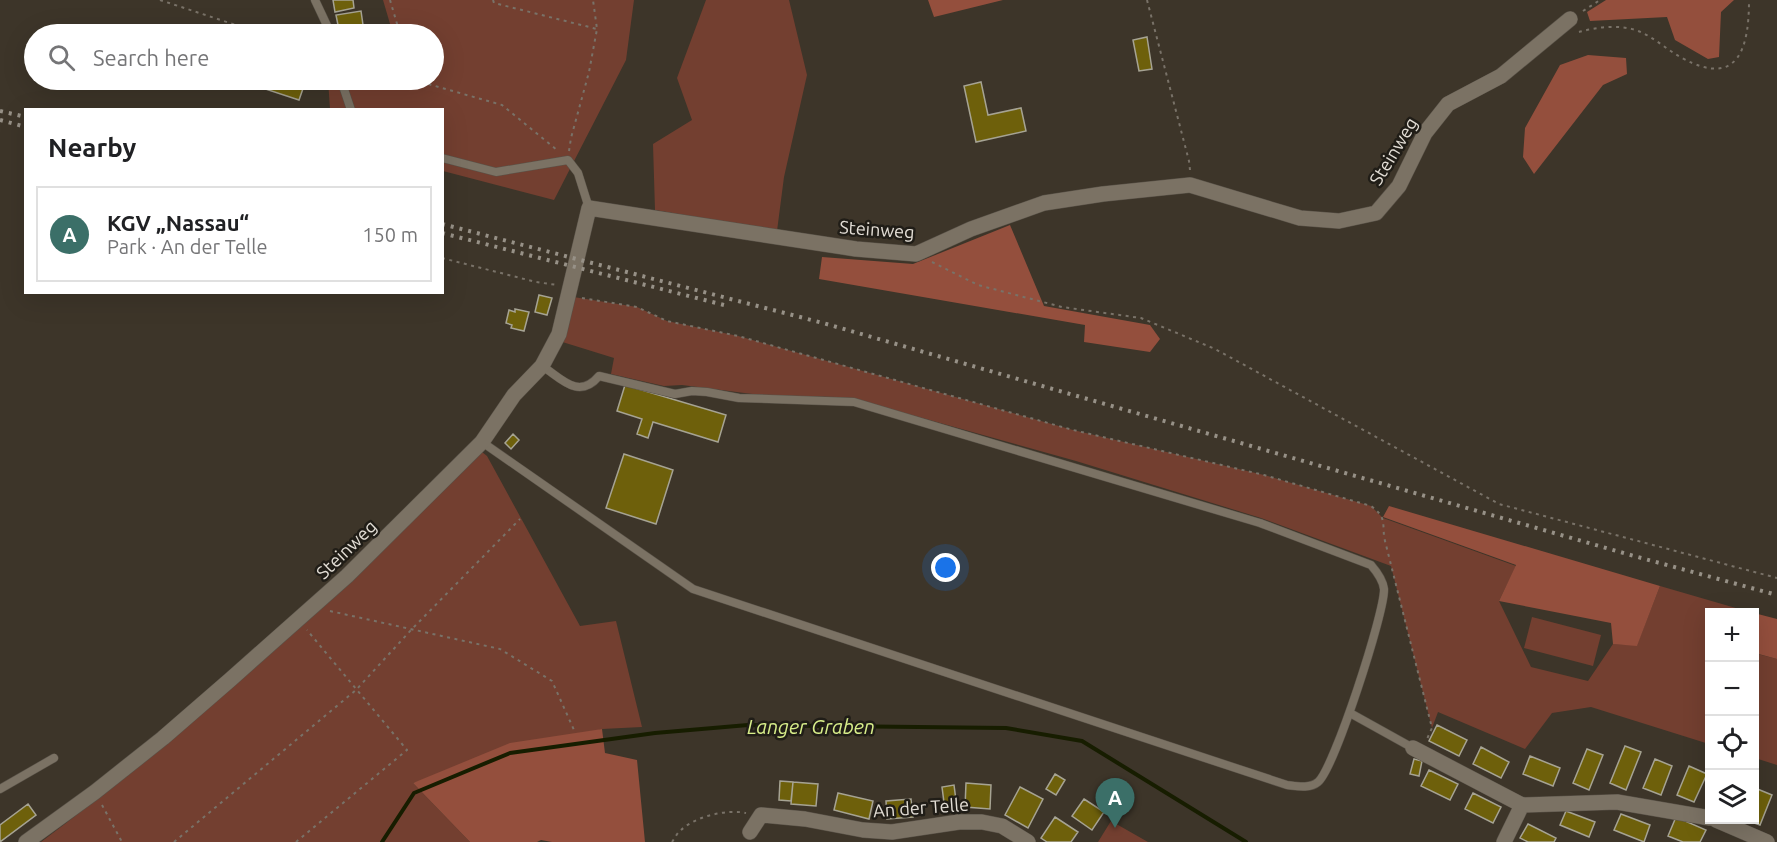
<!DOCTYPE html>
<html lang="en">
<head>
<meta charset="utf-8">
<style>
  :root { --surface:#fff; --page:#f6f6f6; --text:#202124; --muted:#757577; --line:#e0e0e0; --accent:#3b6f68 }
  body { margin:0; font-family:Ubuntu,sans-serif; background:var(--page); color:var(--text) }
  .controls { position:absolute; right:18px; bottom:18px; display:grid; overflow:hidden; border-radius:0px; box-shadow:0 6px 24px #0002 }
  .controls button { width:54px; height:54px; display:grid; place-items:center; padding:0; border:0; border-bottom:2px solid var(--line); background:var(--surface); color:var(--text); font:30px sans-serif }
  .you { position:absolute; left:946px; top:568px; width:21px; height:21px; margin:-15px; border:4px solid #fff; border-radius:50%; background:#1a73e8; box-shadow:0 0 0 9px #1a73e833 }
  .badge { display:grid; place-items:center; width:39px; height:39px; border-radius:50%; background:var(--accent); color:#fff; font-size:20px; font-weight:700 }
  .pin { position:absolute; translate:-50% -50px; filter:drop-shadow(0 2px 3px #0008) }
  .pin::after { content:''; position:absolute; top:32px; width:21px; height:18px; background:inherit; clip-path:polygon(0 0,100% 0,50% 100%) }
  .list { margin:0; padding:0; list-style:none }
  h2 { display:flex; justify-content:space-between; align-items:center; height:78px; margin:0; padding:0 24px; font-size:26px }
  h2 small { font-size:20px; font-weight:400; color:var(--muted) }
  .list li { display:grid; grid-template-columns:39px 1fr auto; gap:18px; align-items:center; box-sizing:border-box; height:96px; margin:0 12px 12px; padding:0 12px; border:2px solid var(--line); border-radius:0px }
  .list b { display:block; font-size:22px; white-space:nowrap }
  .list p { margin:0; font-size:20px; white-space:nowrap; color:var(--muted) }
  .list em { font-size:20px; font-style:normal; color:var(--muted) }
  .icon { flex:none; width:33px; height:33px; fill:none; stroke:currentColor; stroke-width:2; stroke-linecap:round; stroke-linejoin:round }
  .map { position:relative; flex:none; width:1777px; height:842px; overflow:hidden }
  .search { position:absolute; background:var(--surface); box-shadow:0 6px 24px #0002; left:24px; top:24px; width:420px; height:66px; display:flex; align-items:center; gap:15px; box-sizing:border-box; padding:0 21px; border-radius:33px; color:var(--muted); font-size:22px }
  .panel { position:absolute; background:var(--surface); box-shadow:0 6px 24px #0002; left:24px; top:108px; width:420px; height:186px; border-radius:0px }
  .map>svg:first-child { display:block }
  .green { fill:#733f30 }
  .forest { fill:#944f3d }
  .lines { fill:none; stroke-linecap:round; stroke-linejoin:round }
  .stream { stroke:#171d00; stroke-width:4 }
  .building { fill:#6e600b; stroke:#a6a393; stroke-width:1.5 }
  .lane-casing { stroke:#595248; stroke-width:9 }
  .street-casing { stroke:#595248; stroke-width:16 }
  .path { stroke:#797268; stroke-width:2; stroke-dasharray:3 4.5; stroke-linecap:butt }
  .lane { stroke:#7b7264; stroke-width:8 }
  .street { stroke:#7b7264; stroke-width:15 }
  .rail { stroke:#979187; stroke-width:4; stroke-dasharray:3 6; stroke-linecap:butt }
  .labels { text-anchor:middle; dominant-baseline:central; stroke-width:5; stroke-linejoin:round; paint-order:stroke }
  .street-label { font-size:18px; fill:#e3ded6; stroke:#201d17 }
  .water-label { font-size:20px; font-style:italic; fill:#d8ee8a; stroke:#201d17 }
</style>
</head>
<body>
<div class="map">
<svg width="1777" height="842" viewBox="0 0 1777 842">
  <rect width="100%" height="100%" fill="#3d3529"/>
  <path class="green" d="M 383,0 L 634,0 L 626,60 L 554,200 L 443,171 L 442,110 L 330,109 L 328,80 L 434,80 L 434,34 L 393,34 Z
    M 706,0 L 789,0 L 807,75 L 784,177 L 777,231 L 655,210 L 653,144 L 692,120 L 677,78 Z
    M 567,296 L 637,307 L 667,321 L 738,336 L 1073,430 L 1264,475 L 1371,506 L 1383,518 L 1516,566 L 1499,601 L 1531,667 L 1588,681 L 1613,644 L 1637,645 L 1660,586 L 1746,611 L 1746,612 L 1710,612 L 1709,744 L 1591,707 L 1552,713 L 1525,749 L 1438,712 L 1432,728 L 1391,566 L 1261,518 L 1076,461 L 854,399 L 836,397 L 768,396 L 682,385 L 664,386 L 611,374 L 614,358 L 556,340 Z
    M 482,452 L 487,456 L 580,626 L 616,621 L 642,727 L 602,729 L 413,783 L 470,842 L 41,842 C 199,724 339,586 482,452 Z
    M 1532,617 L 1601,635 L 1593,666 L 1524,648 Z
    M 1754,653 L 1777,659 L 1777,765 L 1755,758 Z
    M 1111,821 L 1148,842 L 1098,842 Z"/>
  <path class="forest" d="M 928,0 L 1003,0 L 934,17 Z
    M 1606,0 L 1734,0 L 1721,12 L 1719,57 L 1708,59 L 1675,40 L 1667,17 L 1590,21 L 1587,12 Z
    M 1588,55 L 1626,58 L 1627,74 L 1603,85 L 1534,174 L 1523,157 L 1525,128 L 1560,65 Z
    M 1010,225 L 1044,306 L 1150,325 L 1160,339 L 1150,352 L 1084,342 L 1085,325 L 819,279 L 822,257 L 913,264 Z
    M 1389,506 L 1660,586 L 1637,646 L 1613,644 L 1611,623 L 1499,601 L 1516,565 L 1383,517 Z
    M 1754,613 L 1777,619 L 1777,659 L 1755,653 Z
    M 602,729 L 605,753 L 637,760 L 645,842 L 552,842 L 541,840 L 537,842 L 470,842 L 413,783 L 510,743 Z"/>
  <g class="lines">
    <path class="stream" d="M 382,842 L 414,793 L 510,753 L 655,733 L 748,725 L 1006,728 L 1082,741 L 1246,842"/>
  </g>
  <path class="building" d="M 333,0 L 353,0 L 354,8 L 335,12 Z
    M 361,11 L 363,25 L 339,30 L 336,15 Z
    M 1147,37 L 1152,69 L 1139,71 L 1133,40 Z
    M 238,80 L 306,80 L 299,100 Z
    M 981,82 L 988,115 L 1021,108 L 1026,131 L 976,142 L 964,86 Z
    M 539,295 L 552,298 L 547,315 L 535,312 Z
    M 515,309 L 529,312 L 524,331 L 511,328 L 512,325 L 506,323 L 509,310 L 515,312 Z
    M 625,385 L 726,415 L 718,442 L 653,422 L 648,438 L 637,434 L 642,419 L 617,411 Z
    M 513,434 L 519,440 L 511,449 L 505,443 Z
    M 624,454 L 673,470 L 656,524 L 606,508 Z
    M 1437,725 L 1467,740 L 1459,756 L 1429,741 Z
    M 1625,746 L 1641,752 L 1626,790 L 1610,783 Z
    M 1481,747 L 1509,762 L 1501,778 L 1473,764 Z
    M 1587,749 L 1603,755 L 1589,790 L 1573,783 Z
    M 1530,756 L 1560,768 L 1553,786 L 1523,774 Z
    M 1414,759 L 1422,761 L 1419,776 L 1410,774 Z
    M 1655,759 L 1672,766 L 1661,795 L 1643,788 Z
    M 1689,766 L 1707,774 L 1694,802 L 1677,795 Z
    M 1429,770 L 1458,784 L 1450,800 L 1421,786 Z
    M 1055,774 L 1065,780 L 1056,795 L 1046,789 Z
    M 780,781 L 793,782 L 791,801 L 779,800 Z
    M 793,782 L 818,784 L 816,806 L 791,804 Z
    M 966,783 L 991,785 L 990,809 L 965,807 Z
    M 954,785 L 957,808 L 945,810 L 942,787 Z
    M 1020,787 L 1043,799 L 1028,828 L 1005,815 Z
    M 1755,788 L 1772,795 L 1760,825 L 1746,820 L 1754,820 Z
    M 838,793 L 873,801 L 869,819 L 834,810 Z
    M 1473,793 L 1501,807 L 1493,823 L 1465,809 Z
    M 911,799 L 913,817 L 887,819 L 886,801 Z
    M 1084,799 L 1104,812 L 1092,830 L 1072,816 Z
    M 28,804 L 36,815 L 0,842 L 0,825 Z
    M 1566,811 L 1595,822 L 1589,837 L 1560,825 Z
    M 1621,814 L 1650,825 L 1644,842 L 1614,830 Z
    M 1055,817 L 1078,832 L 1071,842 L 1047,842 L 1041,838 Z
    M 1676,817 L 1706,830 L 1700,842 L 1683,842 L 1668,836 Z
    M 1528,824 L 1556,838 L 1554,842 L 1528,842 L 1520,838 Z"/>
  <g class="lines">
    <g class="lane-casing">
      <path id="lane" d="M 315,0 L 331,34
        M 341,80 L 351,110
        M 442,158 L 496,172 L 568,160 L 578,173 L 589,208
        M 482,442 L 693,589 L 1287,785 C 1296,786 1310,789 1318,782 C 1334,769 1385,612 1384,589 C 1383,580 1377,572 1371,565 L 1260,523 L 854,402 L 739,398 L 707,392 L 692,391 L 675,394 L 599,376 C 578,401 560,377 542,366
        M 1350,713 L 1413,748
        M 0,789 L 54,758"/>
    </g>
    <g class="street-casing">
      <path id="street" d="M 1413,748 L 1522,805
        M 1716,820 L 1767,842
        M 750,832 L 761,815 L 805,819 L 863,830 L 892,832 L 959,822 L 982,822 L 1002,826 L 1028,842
        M 26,842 L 95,792 L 163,738 L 231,679 L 347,576 L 482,442 L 514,395 L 542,366 L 559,334 L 589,208 L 856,249 L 916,254 L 971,229 L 1044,203 L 1103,194 L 1190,185 L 1300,218 L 1339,221 L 1376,213 L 1399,186 L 1425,133 L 1448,104 L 1501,76 L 1570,19
        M 1504,842 L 1522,805 L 1617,802 L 1710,818"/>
    </g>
    <path class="path" d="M 160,0 L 263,34
      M 390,0 L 400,34
      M 493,0 L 494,3 L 597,29
      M 1147,0 L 1189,161 L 1190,170
      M 1583,11 L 1600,0
      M 1579,32 C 1597,27 1620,24 1638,31 C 1654,37 1667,50 1682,58 C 1739,89 1749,47 1749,0
      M 414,80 L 502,105 L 557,150
      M 354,86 L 362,80
      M 569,151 L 571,138 L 589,72 L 597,29 L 593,0
      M 442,258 L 536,282 L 557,285
      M 932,262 L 978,285 L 1062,307 L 1141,318 L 1215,349 L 1499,504 L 1777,578
      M 582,298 L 637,307 L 667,321 L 738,336 L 1073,430 L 1264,475 L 1371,506 C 1385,516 1383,521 1384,537 L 1432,728 L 1427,739
      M 330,611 L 500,649 L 552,681 L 574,730
      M 102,805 L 122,842
      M 174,842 L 356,690 L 412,629 L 520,519
      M 296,842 L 407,750 L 307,630
      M 672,842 C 675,838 677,833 681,830 C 696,816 727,809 746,813"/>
    <use href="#lane" class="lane"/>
    <use href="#street" class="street"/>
    <path class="rail" d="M 0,111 L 26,117
      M 0,120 L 26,127
      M 442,224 L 823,323 L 1634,556 L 1777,595
      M 442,233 L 724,305"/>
  </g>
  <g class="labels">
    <g class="street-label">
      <text transform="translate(1393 151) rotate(-59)">Steinweg</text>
      <text transform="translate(877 229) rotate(4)">Steinweg</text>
      <text transform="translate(346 549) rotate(-44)">Steinweg</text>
      <text transform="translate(921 807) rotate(-4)">An der Telle</text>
    </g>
    <g class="water-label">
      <text x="811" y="726">Langer Graben</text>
    </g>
  </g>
</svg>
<div class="controls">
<button>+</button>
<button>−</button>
<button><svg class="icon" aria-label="locate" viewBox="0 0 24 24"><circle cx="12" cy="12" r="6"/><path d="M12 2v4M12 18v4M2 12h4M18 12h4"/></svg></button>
<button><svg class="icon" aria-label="layers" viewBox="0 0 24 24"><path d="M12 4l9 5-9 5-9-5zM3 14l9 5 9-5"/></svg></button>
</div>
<div class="you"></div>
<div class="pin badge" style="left:1115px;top:828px">A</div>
<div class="search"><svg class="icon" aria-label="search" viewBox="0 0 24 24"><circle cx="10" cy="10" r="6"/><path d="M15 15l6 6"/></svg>Search here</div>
<section class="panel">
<h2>Nearby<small></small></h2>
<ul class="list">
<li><span class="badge">A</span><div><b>KGV „Nassau“</b><p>Park · An der Telle</p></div><em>150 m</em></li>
</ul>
</section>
</div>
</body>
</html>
